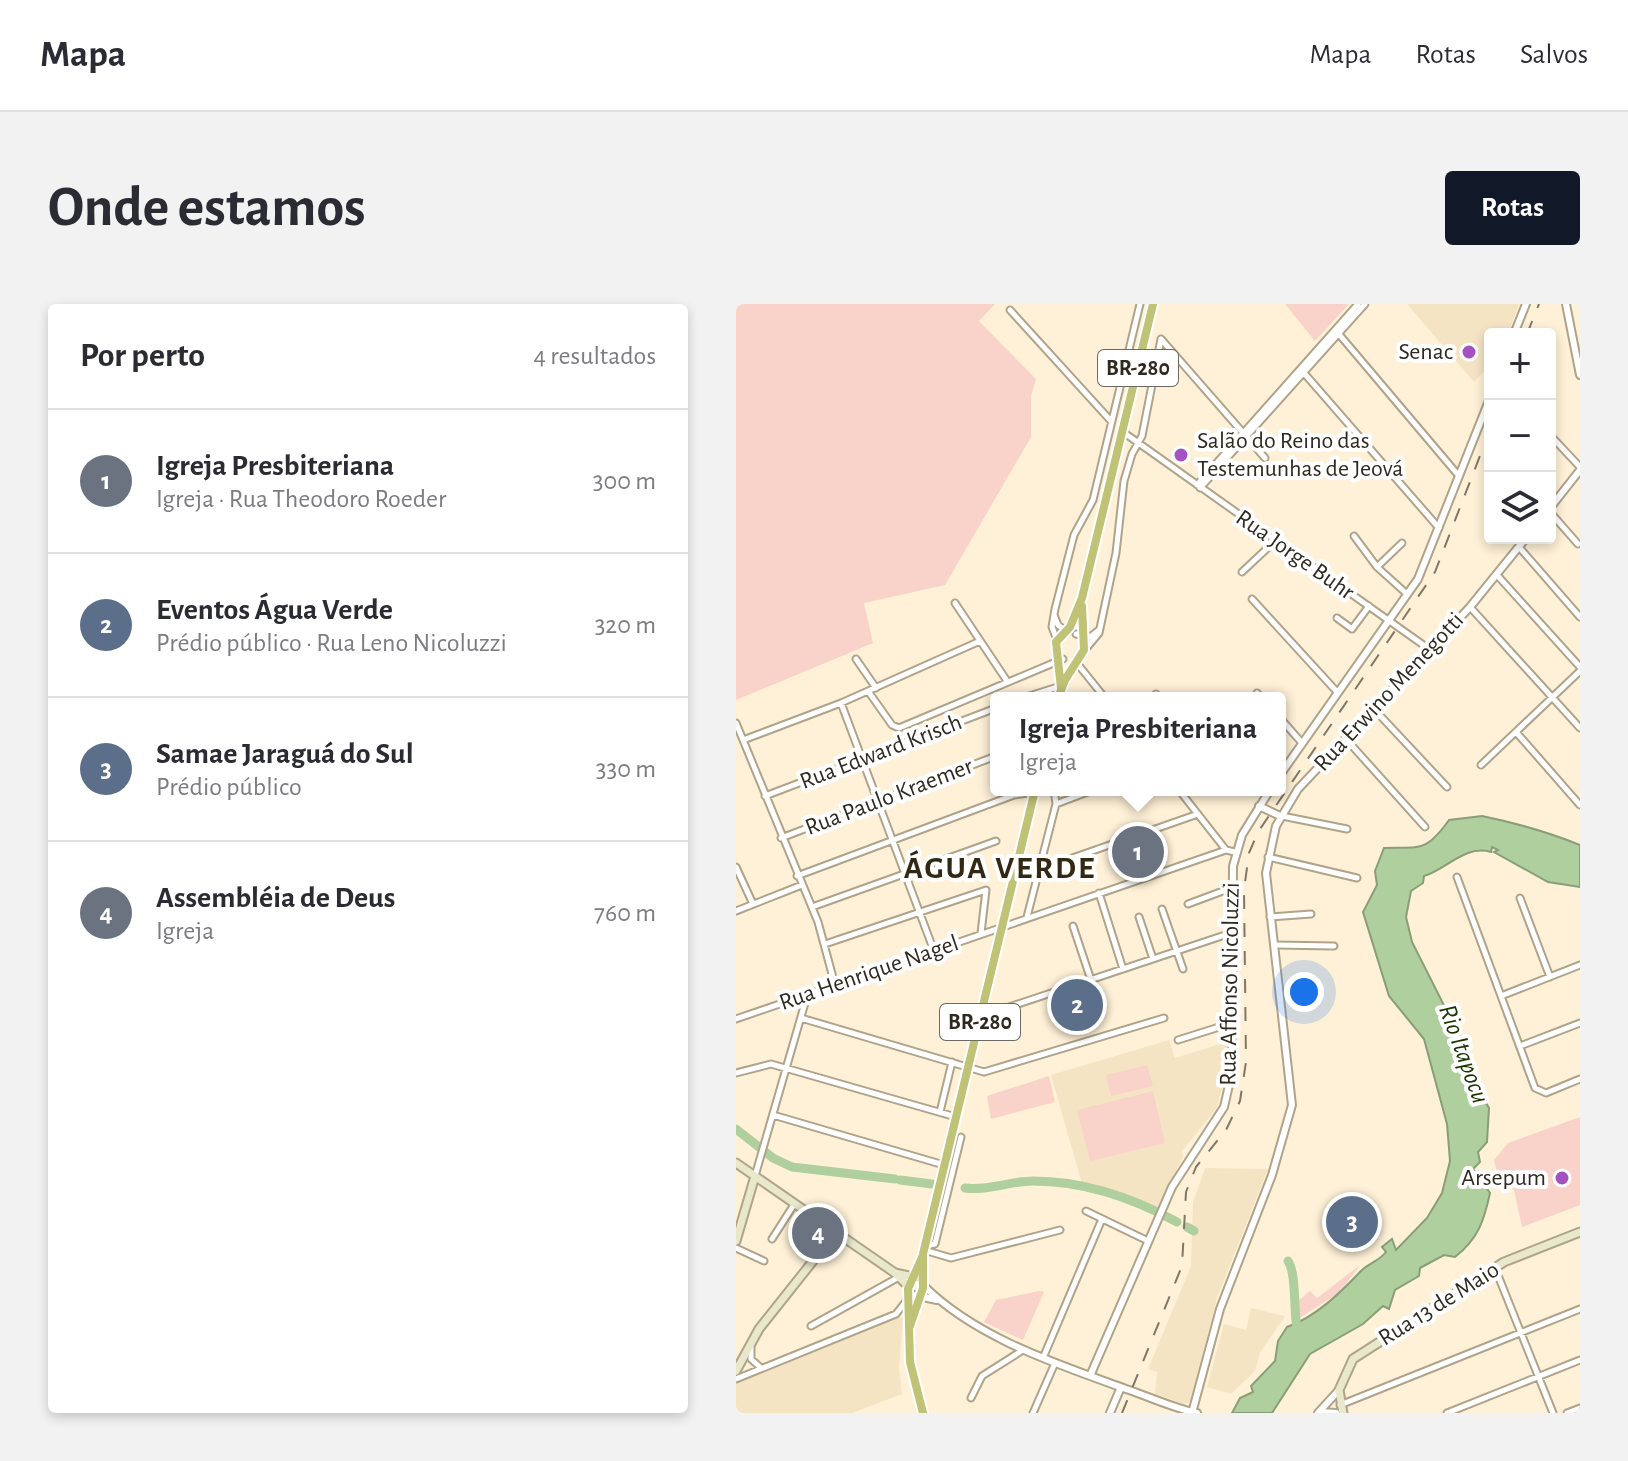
<!DOCTYPE html>
<html lang="pt">
<head>
<meta charset="utf-8">
<style>
  :root { --surface:#fff; --page:#f2f2f3; --text:#2b2b33; --muted:#7c7c81; --line:#e1e1e2; --accent:#111827 }
  body { margin:0; font-family:"Alegreya Sans",sans-serif; background:var(--page); color:var(--text) }
  .controls { position:absolute; right:24px; top:24px; display:grid; overflow:hidden; border-radius:8px; box-shadow:0 4px 12px #0003 }
  .controls button { width:72px; height:72px; display:grid; place-items:center; padding:0; border:0; border-bottom:2px solid var(--line); background:var(--surface); color:var(--text); font:40px sans-serif }
  .you { position:absolute; left:568px; top:688px; width:28px; height:28px; margin:-20px; border:6px solid #fff; border-radius:50%; background:#1a73e8; box-shadow:0 0 0 12px #1a73e833 }
  .badge { display:grid; place-items:center; width:52px; height:52px; border-radius:50%; background:var(--accent); color:#fff; font-size:26px; font-weight:700 }
  .pin { position:absolute; translate:-50% -50%; border:4px solid #fff; box-shadow:0 2px 8px #0006 }
  .popup { position:absolute; left:254px; top:388px; width:296px; height:104px; box-sizing:border-box; display:grid; place-content:center; border-radius:8px; background:var(--surface); filter:drop-shadow(0 2px 6px #0005); font-size:26px; white-space:nowrap; color:var(--muted) }
  .popup b { font-size:30px; color:var(--text) }
  .popup::after { content:''; position:absolute; left:50%; top:100%; margin-left:-16px; border:16px solid transparent; border-top-color:var(--surface) }
  .list { margin:0; padding:0; list-style:none }
  h2 { display:flex; justify-content:space-between; align-items:center; height:104px; margin:0; padding:0 32px; font-size:34px }
  h2 small { font-size:26px; font-weight:400; color:var(--muted) }
  .list li { display:grid; grid-template-columns:52px 1fr auto; gap:24px; align-items:center; box-sizing:border-box; height:144px; padding:0 32px; border-top:2px solid var(--line) }
  .list b { display:block; font-size:30px; white-space:nowrap }
  .list p { margin:0; font-size:26px; white-space:nowrap; color:var(--muted) }
  .list em { font-size:26px; font-style:normal; color:var(--muted) }
  .icon { flex:none; width:44px; height:44px; fill:none; stroke:currentColor; stroke-width:2; stroke-linecap:round; stroke-linejoin:round }
  .map { position:relative; flex:none; width:844px; height:1109px; overflow:hidden; border-radius:8px }
  header { display:flex; align-items:center; gap:48px; box-sizing:border-box; height:112px; padding:0 40px; background:var(--surface); border-bottom:2px solid var(--line) }
  header strong { font-size:38px }
  nav { display:flex; gap:44px; margin-inline-start:auto; font-size:28px }
  .intro { display:flex; align-items:center; justify-content:space-between; box-sizing:border-box; height:192px; padding:0 48px }
  h1 { margin:0; font-size:56px }
  .button { padding:20px 36px; border-radius:8px; background:var(--accent); color:#fff; font-size:28px; font-weight:700 }
  main { display:flex; gap:48px; padding:0 48px }
  aside { flex:1; background:var(--surface); border-radius:8px; box-shadow:0 4px 12px #0003 }
  .map>svg:first-child { display:block }
  .built { fill:#f5e4c4 }
  .green { fill:#f9d2c9 }
  .water { fill:#afd09e; stroke:#899e78; stroke-width:2 }
  .lines { fill:none; stroke-linecap:round; stroke-linejoin:round }
  .river { stroke:#afd09e; stroke-width:9 }
  .minor-casing { stroke:#afa38a; stroke-width:9 }
  .tertiary-casing { stroke:#afa38a; stroke-width:10 }
  .secondary-casing { stroke:#afa38a; stroke-width:11 }
  .trunk-casing { stroke:#fff; stroke-width:12 }
  .minor { stroke:#fff; stroke-width:5 }
  .tertiary { stroke:#fff; stroke-width:6 }
  .secondary { stroke:#e8e8cb; stroke-width:7 }
  .trunk { stroke:#c0c276; stroke-width:8 }
  .rail { stroke:#807767; stroke-width:2; stroke-dasharray:14 14; stroke-linecap:butt }
  .poi-dot { fill:#a452c1; stroke:#fff; stroke-width:3 }
  .labels { text-anchor:middle; dominant-baseline:central; stroke-width:8; stroke-linejoin:round; paint-order:stroke }
  .shield { fill:#fff; stroke:#6d6a63; stroke-width:2 }
  .shield-label { font-size:22px; font-weight:bold; fill:#2f2a20 }
  .poi-label { font-size:24px; fill:#2f2a20; stroke:#fff; text-anchor:end }
  .street-label { font-size:24px; fill:#2f2a20; stroke:#fff }
  .water-label { font-size:26px; font-style:italic; fill:#183500; stroke:#fff }
  .district-label { font-size:32px; font-weight:bold; letter-spacing:2px; fill:#322813; stroke:#fff }
</style>
</head>
<body>
<header>
<strong>Mapa</strong>
<nav><a>Mapa</a><a>Rotas</a><a>Salvos</a></nav>
</header>
<div class="intro"><h1>Onde estamos</h1><a class="button">Rotas</a></div>
<main>
<aside>
<h2>Por perto<small>4 resultados</small></h2>
<ul class="list">
<li><span class="badge" style="background:#6b7280">1</span><div><b>Igreja Presbiteriana</b><p>Igreja · Rua Theodoro Roeder</p></div><em>300 m</em></li>
<li><span class="badge" style="background:#5c6f8a">2</span><div><b>Eventos Água Verde</b><p>Prédio público · Rua Leno Nicoluzzi</p></div><em>320 m</em></li>
<li><span class="badge" style="background:#5c6f8a">3</span><div><b>Samae Jaraguá do Sul</b><p>Prédio público</p></div><em>330 m</em></li>
<li><span class="badge" style="background:#6b7280">4</span><div><b>Assembléia de Deus</b><p>Igreja</p></div><em>760 m</em></li>
</ul>
</aside>
<div class="map">
<svg width="844" height="1109" viewBox="0 0 844 1109">
  <rect width="100%" height="100%" fill="#fff1d7"/>
  <path class="built" d="M 671,0 L 783,0 L 772,30 L 754,30 L 754,60 L 738,78 Z
    M 433,736 L 439,754 L 491,738 L 490,771 L 480,805 L 446,847 L 447,853 L 422,903 L 346,880 L 315,771 Z
    M 469,864 L 532,865 L 481,994 L 454,1098 L 448,1100 L 419,1090 L 421,1068 L 412,1065 L 455,962 L 457,898 Z
    M 515,1004 L 549,1012 L 524,1049 L 519,1067 L 495,1090 L 471,1083 L 488,1020 L 510,1026 Z
    M 160,1012 L 167,1014 L 163,1063 L 166,1090 L 116,1109 L 0,1109 L 0,1076 Z"/>
  <path class="green" d="M 0,0 L 259,0 L 243,17 L 300,75 L 295,92 L 295,133 L 209,281 L 128,299 L 137,339 L 0,396 Z
    M 549,0 L 613,0 L 579,37 Z
    M 411,761 L 417,782 L 375,792 L 370,771 Z
    M 313,772 L 319,798 L 255,815 L 251,792 Z
    M 417,787 L 429,839 L 354,857 L 341,806 Z
    M 844,813 L 844,901 L 786,923 L 778,886 L 762,872 L 758,856 L 772,839 Z
    M 624,961 L 604,988 L 562,1015 L 562,997 L 574,987 L 581,994 Z
    M 303,987 L 308,988 L 287,1036 L 248,1018 L 260,996 Z"/>
  <path class="water" d="M 746,512 C 780,519 812,528 844,541 L 844,583 L 812,578 L 758,548 L 762,546 L 756,543 L 755,548 C 729,540 710,566 688,572 L 687,579 L 675,587 L 670,613 L 676,638 L 726,737 L 743,787 L 753,804 L 751,838 L 742,848 L 744,858 L 737,865 L 754,889 C 748,917 742,935 719,953 L 708,951 L 684,964 L 683,972 L 659,986 L 653,1005 L 647,1002 L 627,1020 L 574,1050 L 536,1109 L 496,1109 L 504,1094 L 517,1088 L 515,1082 L 539,1057 L 542,1037 L 551,1023 C 580,1013 605,988 625,967 C 633,959 643,957 650,948 L 646,943 L 656,935 L 660,946 L 691,914 L 706,889 L 714,857 L 711,820 L 688,735 L 653,692 L 627,608 L 641,581 L 639,567 L 648,544 C 682,542 688,551 713,516 Z"/>
  <g class="lines">
    <path class="river" d="M 0,825 L 37,854 L 56,863 L 159,875
      M 164,876 L 196,880
      M 229,884 C 252,887 274,877 297,877 C 347,877 397,894 441,918
      M 451,923 L 458,927
      M 552,957 C 561,970 557,1011 562,1030"/>
    <g class="minor-casing">
      <path id="minor" d="M 274,6 L 375,117
        M 602,29 L 723,172
        M 425,35 L 529,154
        M 404,53 L 420,58
        M 568,69 L 703,224
        M 387,128 L 693,345
        M 814,131 L 844,163
        M 461,181 L 622,0
        M 464,184 L 629,0
        M 814,208 L 842,240
        M 618,232 L 641,263 L 671,290
        M 783,243 L 844,313
        M 641,263 L 666,239
        M 506,268 L 539,237
        M 761,271 L 844,363
        M 516,295 L 602,389
        M 219,299 L 271,377
        M 734,303 L 844,424
        M 318,311 L 322,321 L 331,328
        M 601,314 L 616,325 L 633,302
        M 340,330 L 354,333 L 363,326
        M 321,336 L 316,323 L 319,305 L 338,231 L 357,196 L 404,0
        M 348,347 L 363,329 L 380,249 L 388,177 L 396,150 L 406,132 L 425,35
        M 120,355 L 140,384
        M 340,358 L 369,394
        M 132,387 L 156,421 L 163,424 L 327,355
        M 521,389 L 526,394
        M 287,394 L 325,382
        M 416,394 L 420,390
        M 105,399 L 198,647
        M 637,404 L 711,483
        M 544,414 L 566,439
        M 0,419 L 82,618 L 99,681
        M 780,428 L 844,501
        M 609,434 L 689,523
        M 7,436 L 105,399 L 244,337
        M 745,461 L 844,367
        M 443,486 L 490,546 L 499,548
        M 29,492 L 260,404
        M 320,500 L 357,486
        M 546,512 L 611,525
        M 45,534 L 260,452
        M 532,553 L 621,574
        M 0,563 L 17,600
        M 280,568 L 302,566 L 462,510
        M 61,572 L 278,491 L 299,488
        M 721,573 L 799,784 L 810,789 L 844,775
        M 363,589 L 387,665
        M 784,594 L 814,673
        M 452,600 L 495,584
        M 76,603 L 260,537
        M 426,605 L 447,665
        M 0,607 L 66,581
        M 291,613 L 320,500 L 318,486
        M 403,613 L 417,655
        M 534,613 L 575,610
        M 337,622 L 355,676
        M 89,640 L 250,586 L 245,629
        M 539,641 L 598,642
        M 765,692 L 844,661
        M 246,712 L 495,629
        M 65,714 L 248,768 L 428,714
        M 0,715 L 490,546
        M 442,736 L 496,719
        M 784,742 L 844,719
        M 0,769 L 35,760 L 220,813
        M 204,808 L 216,758
        M 37,811 L 208,861
        M 19,872 L 71,692
        M 350,907 L 412,937
        M 36,935 L 59,899
        M 189,942 L 199,940 L 225,833
        M 0,944 L 28,957
        M 188,946 L 215,954 L 324,926
        M 759,964 L 817,1109
        M 75,1022 L 163,973
        M 15,1043 L 15,1055 L 25,1064
        M 307,1054 L 366,915
        M 0,1075 L 160,1010 L 171,996
        M 235,1094 L 246,1072 L 287,1046
        M 604,1101 L 844,1005
        M 297,1109 L 319,1059
        M 711,1109 L 844,1056
        M 831,1109 L 844,1104"/>
    </g>
    <g class="tertiary-casing">
      <path id="tertiary" d="M 830,0 L 844,71
        M 778,30 L 790,0
        M 814,204 L 844,166
        M 544,471 L 682,275 L 754,94
        M 523,502 L 544,512
        M 187,981 C 240,1034 321,1060 390,1085 C 414,1093 437,1104 461,1109
        M 177,991 L 201,996
        M 354,1072 L 436,883 L 488,803 L 496,768 L 497,562 L 506,531 L 534,486
        M 585,1108 L 600,1109
        M 374,1109 L 385,1083
        M 456,1109 L 484,1005 L 536,871 L 556,801 L 530,569 L 540,522 L 562,485 L 734,303 L 790,234
        M 582,1109 L 603,1086"/>
    </g>
    <g class="secondary-casing">
      <path id="secondary" d="M 0,859 L 159,969 L 172,982
        M 0,937 L 19,872
        M 159,969 L 183,974
        M 0,1067 L 23,1025 L 100,928
        M 607,1109 L 603,1086 L 617,1055 L 768,958 L 844,928"/>
    </g>
    <g class="trunk-casing">
      <path id="trunk" d="M 325,384 L 320,338 L 334,323 L 346,294 L 417,0
        M 322,394 L 329,376 L 348,346 L 346,302
        M 187,951 L 172,985 L 174,1058 L 187,1109
        M 174,1022 L 187,984 L 187,950 L 299,486"/>
    </g>
    <use href="#minor" class="minor"/>
    <use href="#tertiary" class="tertiary"/>
    <use href="#secondary" class="secondary"/>
    <use href="#trunk" class="trunk"/>
    <path class="rail" d="M 791,30 L 803,0
      M 386,1109 L 446,962 L 450,888 L 460,863 L 490,826 L 504,797 L 510,758 L 508,586 L 513,549 L 522,528 L 699,268 L 754,126"/>
  </g>
  <g class="poi-dot">
    <circle cx="733" cy="48" r="8"/>
    <circle cx="445" cy="151" r="8"/>
    <circle cx="826" cy="874" r="8"/>
  </g>
  <g class="labels">
    <g class="shield">
      <rect x="362" y="46" width="80" height="36" rx="6"/>
      <rect x="204" y="700" width="80" height="36" rx="6"/>
    </g>
    <g class="shield-label">
      <text x="402" y="64">BR-280</text>
      <text x="244" y="718">BR-280</text>
    </g>
    <g class="poi-label">
      <text x="717" y="48">Senac</text>
      <text x="461" y="137" text-anchor="start">Salão do Reino das<tspan x="461" dy="28">Testemunhas de Jeová</tspan></text>
      <text x="810" y="874">Arsepum</text>
    </g>
    <g class="street-label">
      <text transform="translate(559 251) rotate(35)">Rua Jorge Buhr</text>
      <text transform="translate(653 388) rotate(-47)">Rua Erwino Menegotti</text>
      <text transform="translate(145 448) rotate(-21)">Rua Edward Krisch</text>
      <text transform="translate(153 493) rotate(-21)">Rua Paulo Kraemer</text>
      <text transform="translate(133 669) rotate(-19)">Rua Henrique Nagel</text>
      <text transform="translate(494 680) rotate(-89)">Rua Affonso Nicoluzzi</text>
      <text transform="translate(703 1000) rotate(-32)">Rua 13 de Maio</text>
    </g>
    <g class="water-label">
      <text transform="translate(728 750) rotate(70)">Rio Itapocu</text>
    </g>
    <g class="district-label">
      <text x="264" y="564">ÁGUA VERDE</text>
    </g>
  </g>
</svg>
<div class="controls">
<button>+</button>
<button>−</button>
<button><svg class="icon" aria-label="layers" viewBox="0 0 24 24"><path d="M12 4l9 5-9 5-9-5zM3 14l9 5 9-5"/></svg></button>
</div>
<div class="you"></div>
<div class="pin badge" style="left:402px;top:548px;background:#6b7280">1</div>
<div class="popup"><b>Igreja Presbiteriana</b>Igreja</div>
<div class="pin badge" style="left:341px;top:701px;background:#5c6f8a">2</div>
<div class="pin badge" style="left:616px;top:918px;background:#5c6f8a">3</div>
<div class="pin badge" style="left:82px;top:929px;background:#6b7280">4</div>
</div>
</main>
</body>
</html>
